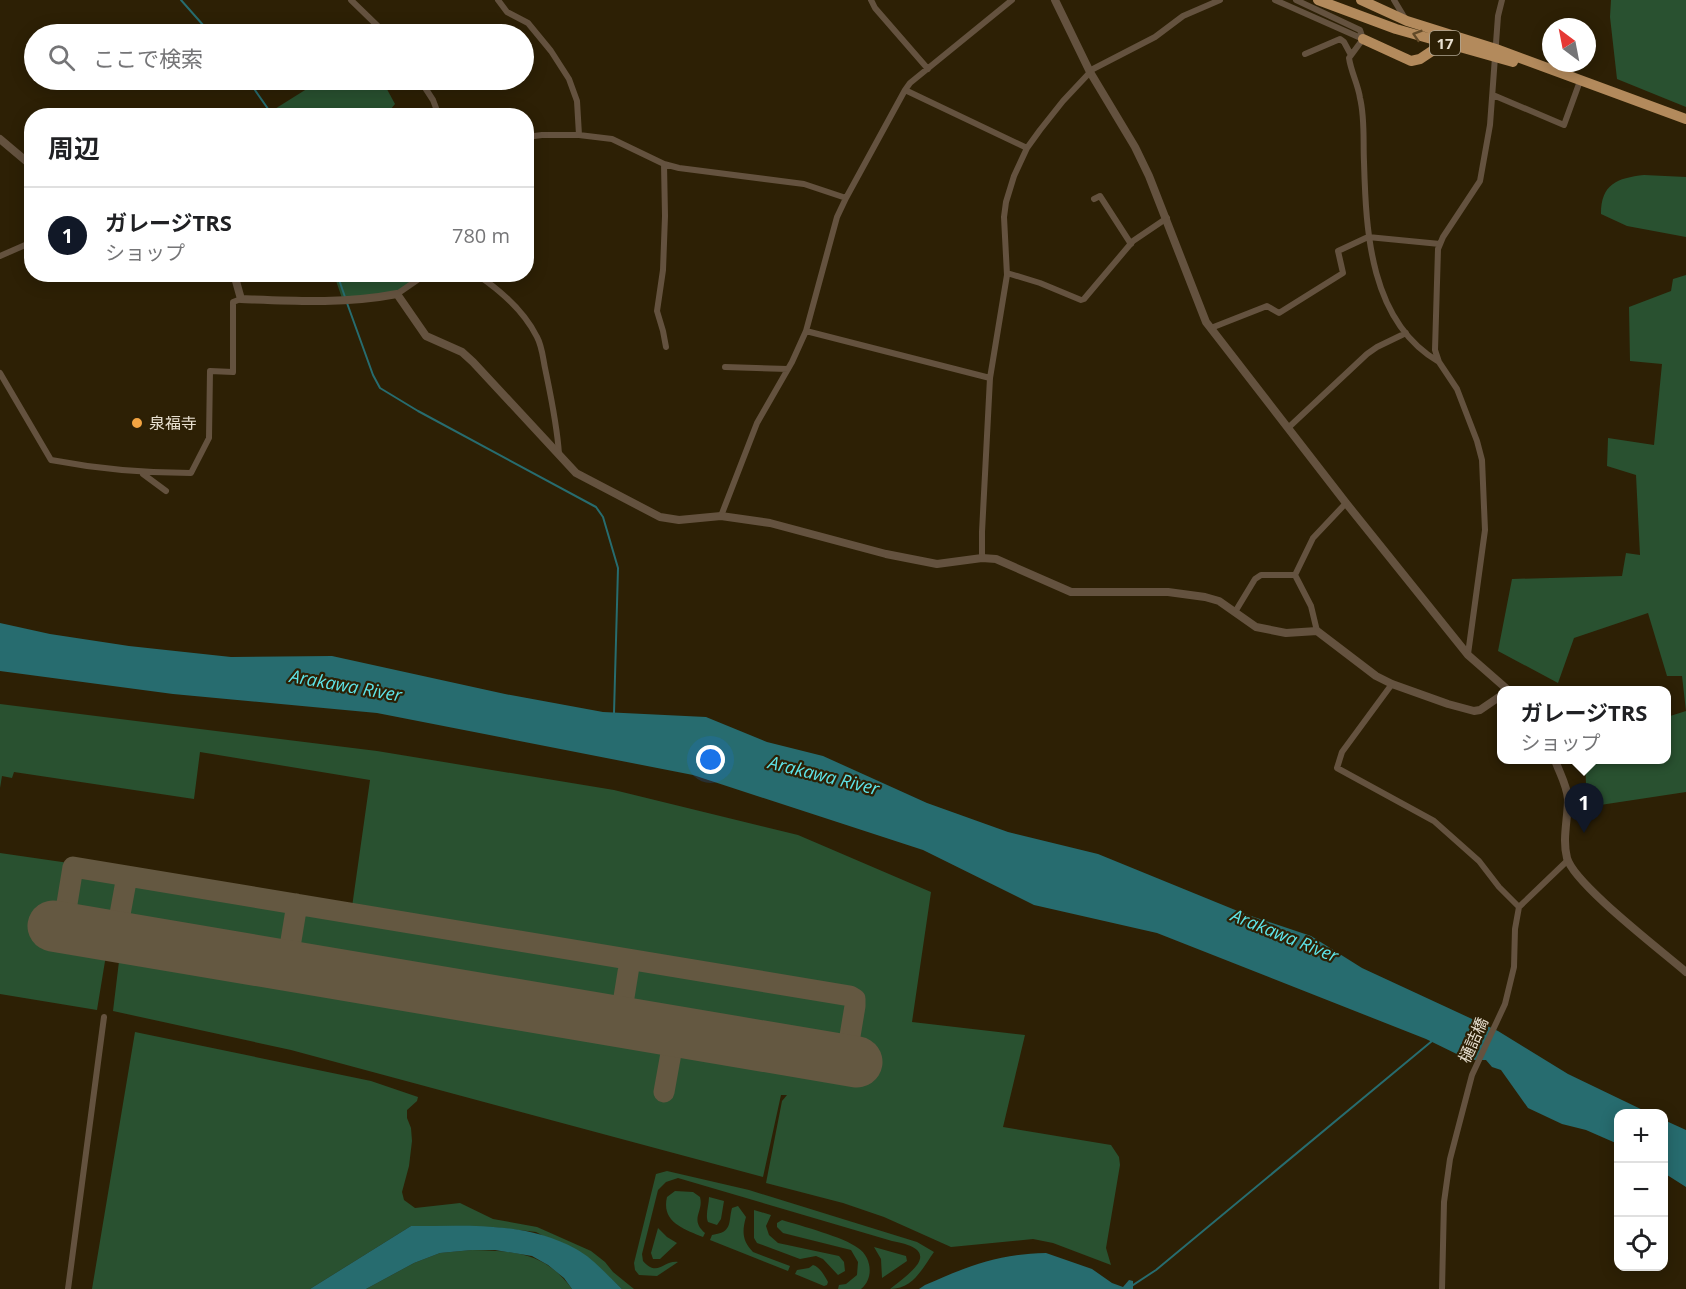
<!DOCTYPE html>
<html lang="ja">
<head>
<meta charset="utf-8">
<style>
  :root { --surface:#fff; --page:#f6f6f6; --text:#202124; --muted:#757577; --line:#e0e0e0; --accent:#111827 }
  body { margin:0; font-family:"Open Sans","Noto Sans JP",sans-serif; background:var(--page); color:var(--text) }
  .controls { position:absolute; right:18px; bottom:18px; display:grid; overflow:hidden; border-radius:12px; box-shadow:0 3px 15px #0003 }
  .controls button { width:54px; height:54px; display:grid; place-items:center; padding:0; border:0; border-bottom:2px solid var(--line); background:var(--surface); color:var(--text); font:30px sans-serif }
  .compass { position:absolute; left:1542px; top:18px; width:54px; height:54px; border-radius:50%; background:var(--surface); box-shadow:0 3px 15px #0003; rotate:328deg }
  .you { position:absolute; left:711px; top:760px; width:21px; height:21px; margin:-15px; border:4px solid #fff; border-radius:50%; background:#1a73e8; box-shadow:0 0 0 9px #1a73e833 }
  .badge { display:grid; place-items:center; width:39px; height:39px; border-radius:50%; background:var(--accent); color:#fff; font-size:20px; font-weight:700 }
  .pin { position:absolute; translate:-50% -50px; filter:drop-shadow(0 2px 3px #0008) }
  .pin::after { content:''; position:absolute; top:32px; width:21px; height:18px; background:inherit; clip-path:polygon(0 0,100% 0,50% 100%) }
  .popup { position:absolute; left:1497px; top:686px; width:174px; height:78px; box-sizing:border-box; display:grid; place-content:center; border-radius:12px; background:var(--surface); filter:drop-shadow(0 2px 4px #0005); font-size:20px; white-space:nowrap; color:var(--muted) }
  .popup b { font-size:22px; color:var(--text) }
  .popup::after { content:''; position:absolute; left:50%; top:100%; margin-left:-12px; border:12px solid transparent; border-top-color:var(--surface) }
  .list { margin:0; padding:0; list-style:none }
  h2 { display:flex; justify-content:space-between; align-items:center; height:78px; margin:0; padding:0 24px; font-size:26px }
  h2 small { font-size:20px; font-weight:400; color:var(--muted) }
  .list li { display:grid; grid-template-columns:39px 1fr auto; gap:18px; align-items:center; box-sizing:border-box; height:96px; padding:0 24px; border-top:2px solid var(--line) }
  .list b { display:block; font-size:22px; white-space:nowrap }
  .list p { margin:0; font-size:20px; white-space:nowrap; color:var(--muted) }
  .list em { font-size:20px; font-style:normal; color:var(--muted) }
  .icon { flex:none; width:33px; height:33px; fill:none; stroke:currentColor; stroke-width:2; stroke-linecap:round; stroke-linejoin:round }
  .map { position:relative; flex:none; width:1686px; height:1289px; overflow:hidden }
  .search { position:absolute; background:var(--surface); box-shadow:0 3px 15px #0003; left:24px; top:24px; width:510px; height:66px; display:flex; align-items:center; gap:15px; box-sizing:border-box; padding:0 21px; border-radius:33px; color:var(--muted); font-size:22px }
  .panel { position:absolute; background:var(--surface); box-shadow:0 3px 15px #0003; left:24px; top:108px; width:510px; height:174px; border-radius:24px }
  .map>svg:first-child { display:block }
  .green { fill:#295130 }
  .water { fill:#276c6f }
  .lines { fill:none; stroke-linecap:round; stroke-linejoin:round }
  .stream { stroke:#276c6f; stroke-width:2 }
  .taxiway { stroke:#645841; stroke-width:21 }
  .runway { stroke:#645841; stroke-width:51 }
  .minor { stroke:#64523f; stroke-width:6 }
  .tertiary { stroke:#64523f; stroke-width:8 }
  .trunk { stroke:#b38a5c; stroke-width:10 }
  .oneway { stroke:#634a28 }
  .poi-dot { fill:#f3a442; stroke:#2d2005; stroke-width:2 }
  .labels { text-anchor:middle; dominant-baseline:central; stroke-width:4.5; stroke-linejoin:round; paint-order:stroke }
  .shield { fill:#2d2005; stroke:#b0a694; stroke-width:1.5 }
  .shield-label { font-size:15px; font-weight:bold; fill:#e8e0d1 }
  .poi-label { font-size:16px; fill:#e8e0d1; stroke:#2d2005; text-anchor:start }
  .street-label { font-size:16px; fill:#e8e0d1; stroke:#2d2005 }
  .water-label { font-size:18px; font-style:italic; fill:#5ee4e8; stroke:#2d2005 }
</style>
</head>
<body>
<div class="map">
<svg width="1686" height="1289" viewBox="0 0 1686 1289">
  <rect width="100%" height="100%" fill="#2d2005"/>
  <path class="green" d="M 1611,0 L 1686,0 L 1686,107 L 1617,79 L 1610,17 Z
    M 321,80 L 382,80 L 395,104 L 386,115 L 273,116 L 270,112 Z
    M 1644,175 L 1686,177 L 1686,237 L 1627,226 L 1601,214 C 1601,184 1617,178 1644,175 Z
    M 334,275 L 421,275 L 397,294 L 343,301 Z
    M 1686,275 L 1686,792 L 1587,807 L 1585,760 L 1666,760 L 1667,717 L 1686,711 L 1682,676 L 1667,676 L 1648,613 L 1574,638 L 1558,683 L 1498,651 L 1512,579 L 1622,576 L 1626,553 L 1640,555 L 1636,475 L 1607,466 L 1608,438 L 1654,445 L 1662,364 L 1630,361 L 1629,307 L 1671,291 L 1673,279 Z
    M 0,704 L 377,751 L 614,790 L 798,835 L 931,892 L 912,1022 L 1025,1035 L 1003,1127 L 1111,1145 L 1119,1157 L 1120,1165 L 1106,1248 L 1111,1265 L 1053,1243 L 1033,1239 L 951,1247 L 884,1217 L 843,1203 L 766,1183 L 782,1101 L 787,1095 L 781,1095 L 763,1177 L 291,1050 L 113,1011 L 120,953 L 858,1074 L 864,1049 L 854,1048 L 863,993 L 352,907 L 370,780 L 200,752 L 194,799 L 14,772 L 12,778 L 2,776 L 0,788 Z
    M 0,853 L 69,863 L 60,912 L 52,912 L 48,942 L 107,949 L 97,1010 L 0,994 Z
    M 77,874 L 117,879 L 110,920 L 71,915 Z
    M 132,883 L 289,911 L 280,950 L 125,922 Z
    M 303,914 L 622,964 L 615,1007 L 296,954 Z
    M 634,967 L 848,1003 L 841,1046 L 628,1009 Z
    M 135,1032 L 371,1081 L 418,1097 L 417,1101 L 407,1110 L 407,1118 L 411,1128 L 412,1141 L 409,1166 L 402,1192 L 404,1200 L 415,1208 L 460,1203 L 493,1219 L 537,1227 L 591,1251 L 605,1262 L 613,1272 L 634,1289 L 622,1289 L 593,1262 L 536,1232 L 493,1227 L 411,1226 L 310,1289 L 92,1289 Z
    M 667,1171 L 749,1190 L 917,1242 L 934,1252 C 922,1269 913,1289 890,1289 C 914,1270 943,1250 892,1241 L 678,1178 L 666,1182 L 658,1190 L 642,1254 L 643,1261 C 658,1278 663,1260 678,1262 L 657,1276 L 639,1275 L 635,1270 L 634,1263 L 656,1174 Z
    M 675,1191 L 693,1192 L 700,1197 C 704,1212 689,1219 705,1233 L 703,1237 C 684,1229 661,1222 667,1197 Z
    M 709,1197 L 724,1201 L 721,1219 L 717,1225 L 708,1222 C 705,1215 709,1205 709,1197 Z
    M 738,1206 L 746,1217 C 742,1231 742,1241 753,1252 L 790,1266 L 788,1271 L 710,1240 L 712,1235 C 733,1232 728,1223 732,1208 Z
    M 754,1210 L 771,1215 L 766,1226 L 769,1235 L 778,1243 L 839,1256 L 844,1262 L 845,1271 L 838,1275 L 823,1259 L 816,1256 L 800,1259 L 757,1243 L 754,1238 Z
    M 782,1220 C 801,1226 844,1237 858,1248 C 872,1257 874,1279 861,1289 L 838,1289 L 839,1285 L 846,1284 L 857,1275 L 858,1262 L 851,1250 L 783,1233 L 777,1227 L 777,1223 Z
    M 658,1228 L 667,1237 L 677,1243 L 660,1259 L 653,1259 L 651,1253 Z
    M 874,1247 L 906,1256 L 907,1261 L 882,1278 L 881,1259 Z
    M 472,1250 C 515,1251 545,1252 572,1289 L 366,1289 L 414,1263 L 440,1253 Z
    M 813,1265 C 820,1267 824,1275 828,1282 L 827,1285 L 824,1286 L 795,1274 L 797,1270 L 809,1268 Z"/>
  <path class="water" d="M 0,623 L 50,634 L 129,646 L 231,657 L 332,656 L 505,694 L 603,712 L 706,717 L 767,742 L 823,756 L 927,803 L 1008,832 L 1098,854 L 1245,914 L 1311,936 L 1362,968 L 1498,1031 L 1568,1074 L 1649,1113 L 1618,1114 L 1618,1144 L 1586,1130 L 1562,1124 L 1528,1108 L 1501,1070 L 1492,1067 L 1486,1060 L 1469,1060 L 1426,1039 L 1157,933 L 1034,905 L 923,850 L 693,775 L 377,713 L 173,694 L 0,671 Z
    M 1664,1120 L 1686,1130 L 1686,1187 L 1664,1173 Z
    M 411,1226 C 467,1226 526,1221 576,1249 C 593,1258 608,1276 622,1289 L 572,1289 L 564,1278 L 548,1265 L 532,1256 L 495,1250 L 472,1250 L 440,1253 L 414,1263 L 366,1289 L 310,1289 Z
    M 1046,1253 L 1092,1269 L 1112,1283 L 1123,1287 L 1129,1280 L 1133,1281 L 1133,1289 L 919,1289 L 925,1285 C 969,1266 997,1254 1046,1253 Z"/>
  <g class="lines">
    <path class="stream" d="M 181,0 L 211,34
      M 248,80 L 273,116
      M 337,274 L 345,297
      M 347,303 L 373,375 L 380,388 L 418,411 L 596,507 L 603,517 L 618,568 L 614,713
      M 1127,1289 L 1156,1270 L 1432,1041"/>
    <path class="taxiway" d="M 63,928 L 73,867 L 850,996 L 855,999 L 855,1006 L 846,1060
      M 116,936 L 127,876
      M 287,965 L 297,904
      M 620,1022 L 630,960
      M 664,1092 L 675,1031"/>
    <path class="runway" d="M 53,926 L 857,1062"/>
    <path class="minor" d="M 351,0 L 386,34
      M 498,0 L 507,12 L 528,23 L 551,51 L 569,79 L 577,101 L 579,135
      M 871,0 L 875,8 L 928,69
      M 1275,0 L 1363,39 L 1349,58 C 1351,72 1358,84 1360,98 C 1365,118 1363,141 1364,162 C 1366,232 1370,322 1439,362
      M 1296,0 L 1360,30 L 1363,39
      M 1394,0 L 1406,20
      M 1305,54 L 1340,39 L 1344,42 L 1351,55
      M 420,80 L 433,100 L 439,116
      M 905,90 L 1027,148
      M 1493,95 L 1564,125 L 1580,81
      M 526,137 L 542,135 L 579,135 L 612,139 L 664,164 L 679,168 L 804,184 L 846,198
      M 664,164 L 665,216 L 663,270 L 657,311 L 663,331 L 666,347
      M 1094,199 L 1100,196 L 1131,244
      M 0,256 L 32,242
      M 1007,273 L 1040,283 L 1081,300 L 1084,299 L 1133,241 L 1167,218
      M 476,274 C 500,290 524,311 537,337 C 542,346 543,358 545,368 C 551,397 557,424 559,454
      M 397,294 L 426,274
      M 1211,328 L 1267,306 L 1279,313 L 1343,273 L 1338,251 L 1368,237 L 1440,244
      M 806,331 L 990,378
      M 725,367 L 788,369
      M 0,373 L 51,460 C 98,469 143,473 191,473 L 209,438 L 210,371 L 233,372 L 233,302 L 241,299
      M 1288,428 L 1367,354 L 1377,347 L 1406,333
      M 143,474 L 166,491
      M 721,516 L 757,423 L 792,362 L 806,331 L 837,217 L 846,198 L 905,90 L 910,83 L 1012,0
      M 982,558 L 982,532 L 990,378 L 1007,275 L 1004,217 L 1006,202 L 1014,176 L 1027,148 L 1040,130 L 1063,101 L 1093,69 L 1155,37 L 1183,16 L 1220,0
      M 1295,575 L 1313,538 L 1346,503
      M 1295,575 L 1311,606 L 1317,631
      M 1235,612 L 1255,579 L 1261,575 L 1295,575
      M 1468,654 L 1485,530 L 1482,460 L 1477,441 L 1457,389 L 1439,362 L 1435,350 L 1438,249 L 1443,237 L 1480,181 L 1490,125 L 1498,16 L 1502,0
      M 1392,684 L 1342,752 L 1337,768 L 1434,821 L 1479,861 L 1499,887 L 1519,907
      M 68,1289 L 104,1017
      M 1442,1289 L 1444,1202 L 1450,1159 L 1472,1075 L 1505,1004 L 1514,967 L 1515,929 L 1519,907 L 1567,861"/>
    <path class="tertiary" d="M 1055,0 L 1090,72 L 1135,147 L 1149,176 L 1206,322 L 1346,503 L 1468,655 L 1508,690
      M 0,139 L 32,166
      M 234,274 L 241,299 C 293,301 345,304 397,294 L 426,336 L 462,352 L 473,362 L 576,473 L 660,517 L 679,520 L 721,516 L 770,523 L 886,554 L 937,564 L 982,558 L 996,559 L 1071,592 L 1168,592 L 1205,597 L 1219,601 L 1256,627 L 1286,633 L 1317,631 L 1376,676 L 1392,684 L 1448,704 L 1474,711 L 1480,710 L 1502,695
      M 1555,760 C 1559,772 1567,785 1568,799 C 1568,818 1562,839 1567,858 C 1574,884 1662,951 1686,972"/>
    <path class="trunk" d="M 1318,0 L 1396,29 L 1513,62
      M 1361,0 L 1407,21 L 1496,49 L 1686,119
      M 1363,39 L 1411,61 L 1420,59 L 1444,43"/>
  </g>
  <defs><path id="oneway-chevron" d="M-2-3.5L2.5 0L-2 3.5" fill="none" stroke-width="1.6" stroke-linecap="round" stroke-linejoin="round" transform="scale(1.5)"/></defs>
  <use class="oneway" href="#oneway-chevron" transform="translate(1417 35) rotate(-163)"/>
  <circle class="poi-dot" cx="137" cy="423" r="6"/>
  <g class="labels">
    <rect class="shield" x="1430" y="31" width="30" height="24" rx="4.5"/>
    <g class="shield-label">
      <text x="1445" y="43">17</text>
    </g>
    <g class="poi-label">
      <text x="149" y="423">泉福寺</text>
    </g>
    <g class="street-label">
      <text transform="translate(1473 1040) rotate(-66)">樋詰橋</text>
    </g>
    <g class="water-label">
      <text transform="translate(346 685) rotate(10)">Arakawa River</text>
      <text transform="translate(824 775) rotate(14)">Arakawa River</text>
      <text transform="translate(1285 935) rotate(22)">Arakawa River</text>
    </g>
  </g>
</svg>
<div class="controls">
<button>+</button>
<button>−</button>
<button><svg class="icon" aria-label="locate" viewBox="0 0 24 24"><circle cx="12" cy="12" r="6"/><path d="M12 2v4M12 18v4M2 12h4M18 12h4"/></svg></button>
</div>
<svg class="compass" viewBox="-18 -18 36 36"><path d="M0-13l5 13h-10z" fill="#e53935"/><path d="M0 13l5-13h-10z" fill="#757577"/></svg>
<div class="you"></div>
<div class="pin badge" style="left:1584px;top:833px">1</div>
<div class="popup"><b>ガレージTRS</b>ショップ</div>
<div class="search"><svg class="icon" aria-label="search" viewBox="0 0 24 24"><circle cx="10" cy="10" r="6"/><path d="M15 15l6 6"/></svg>ここで検索</div>
<section class="panel">
<h2>周辺<small></small></h2>
<ul class="list">
<li><span class="badge">1</span><div><b>ガレージTRS</b><p>ショップ</p></div><em>780 m</em></li>
</ul>
</section>
</div>
</body>
</html>
